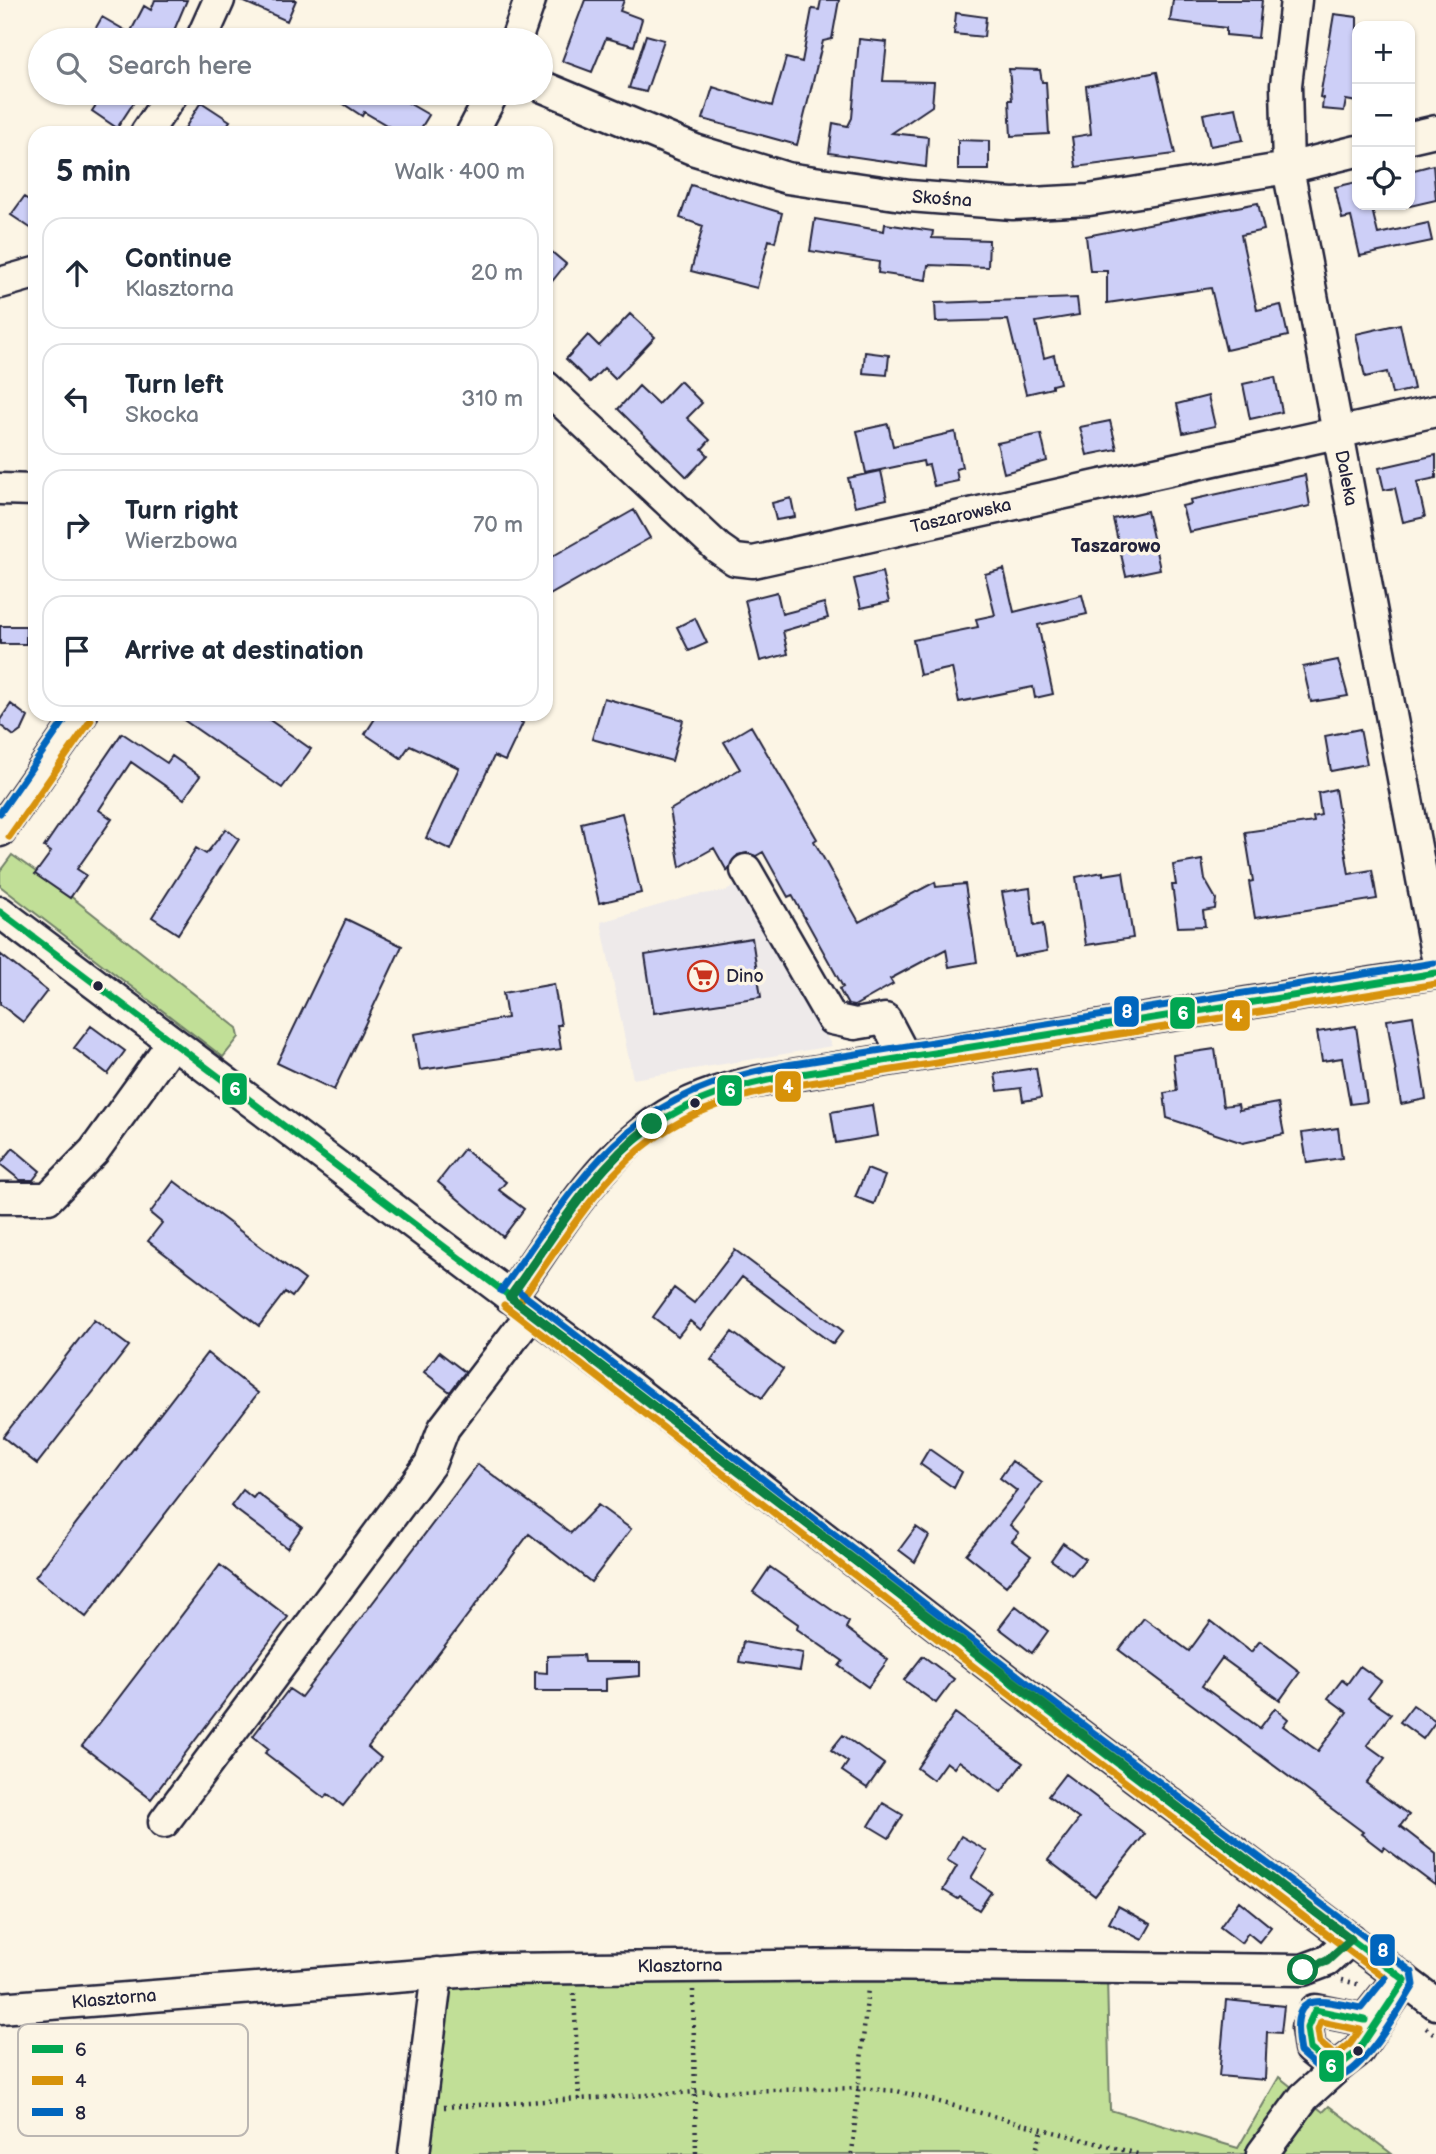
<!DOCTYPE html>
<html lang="en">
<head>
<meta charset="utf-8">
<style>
  :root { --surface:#fff; --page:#f2f2f3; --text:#1f2937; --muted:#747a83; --line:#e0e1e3 }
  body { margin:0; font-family:"Balsamiq Sans",sans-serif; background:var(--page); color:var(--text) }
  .controls { position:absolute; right:21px; top:21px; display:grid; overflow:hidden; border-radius:14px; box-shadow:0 2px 5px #0004 }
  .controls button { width:63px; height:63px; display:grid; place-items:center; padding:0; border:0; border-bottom:2px solid var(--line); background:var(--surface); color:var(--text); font:35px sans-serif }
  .stop { position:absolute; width:21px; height:21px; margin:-16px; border:5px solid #0b8043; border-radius:50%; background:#fff }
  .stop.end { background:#0b8043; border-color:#fff; box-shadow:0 2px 7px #0008 }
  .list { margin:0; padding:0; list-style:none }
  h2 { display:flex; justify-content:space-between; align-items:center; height:91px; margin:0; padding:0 28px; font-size:30px }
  h2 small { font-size:23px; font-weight:400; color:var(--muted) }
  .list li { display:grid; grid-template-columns:46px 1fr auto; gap:21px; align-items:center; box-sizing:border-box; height:112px; margin:0 14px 14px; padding:0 14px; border:2px solid var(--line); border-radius:21px }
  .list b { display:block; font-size:26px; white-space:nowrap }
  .list p { margin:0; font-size:23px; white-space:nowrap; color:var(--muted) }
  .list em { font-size:23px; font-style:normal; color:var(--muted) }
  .icon { flex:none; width:38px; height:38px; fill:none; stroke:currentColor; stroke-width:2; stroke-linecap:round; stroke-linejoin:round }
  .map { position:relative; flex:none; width:1436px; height:2154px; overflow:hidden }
  .search { position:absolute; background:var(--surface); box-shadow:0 2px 5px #0004; left:28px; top:28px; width:525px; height:77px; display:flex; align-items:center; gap:18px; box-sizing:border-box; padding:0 24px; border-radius:38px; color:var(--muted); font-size:26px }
  .panel { position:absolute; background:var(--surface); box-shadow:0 2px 5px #0004; left:28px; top:126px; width:525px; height:595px; border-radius:21px }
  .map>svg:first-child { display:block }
  .built { fill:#eeeaea }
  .green { fill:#c1df97; stroke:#728069; stroke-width:2 }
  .building { fill:#cdcff7; stroke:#22223b; stroke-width:2 }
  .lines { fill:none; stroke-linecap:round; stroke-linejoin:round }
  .minor-casing { stroke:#22223b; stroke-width:35 }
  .path { stroke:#22223b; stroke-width:4.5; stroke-dasharray:2 5; stroke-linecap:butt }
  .minor { stroke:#fcf5e5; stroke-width:30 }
  .bus-1-casing { stroke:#fcf5e5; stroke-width:12 }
  .bus-2-casing { stroke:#fcf5e5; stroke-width:12 }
  .bus-3-casing { stroke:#fcf5e5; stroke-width:12 }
  .bus-1 { stroke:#00a651; stroke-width:7 }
  .bus-2 { stroke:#d79209; stroke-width:7 }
  .bus-3 { stroke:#0065bd; stroke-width:7 }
  .route { stroke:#0b8043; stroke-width:9 }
  .bus-dot { fill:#22223b; stroke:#fcf5e5; stroke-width:2.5 }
  .labels { text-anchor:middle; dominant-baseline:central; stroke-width:7; stroke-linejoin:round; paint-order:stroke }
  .street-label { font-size:18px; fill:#22223b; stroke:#fcf5e5 }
  .poi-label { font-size:18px; fill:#22223b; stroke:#fcf5e5; text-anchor:start }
  .neighbourhood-label { font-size:19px; font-weight:bold; fill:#22223b; stroke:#fcf5e5 }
  .key { fill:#fcf5e5; stroke:#bbb6b2; stroke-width:2 }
  .key-label { font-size:19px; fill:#22223b }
  .line-badge { stroke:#fcf5e5; stroke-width:2.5 }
  .badge-label { font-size:19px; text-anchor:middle; font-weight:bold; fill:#fff }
</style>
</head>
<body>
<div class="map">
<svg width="1436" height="2154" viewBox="0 0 1436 2154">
  <rect width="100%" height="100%" fill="#fcf5e5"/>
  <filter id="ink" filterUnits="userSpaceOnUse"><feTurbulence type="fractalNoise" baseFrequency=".0143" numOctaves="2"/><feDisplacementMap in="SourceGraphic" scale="14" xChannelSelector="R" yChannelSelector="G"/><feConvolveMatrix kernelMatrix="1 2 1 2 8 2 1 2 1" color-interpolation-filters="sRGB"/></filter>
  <g filter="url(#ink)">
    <path class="built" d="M 741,882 L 832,1046 L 633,1079 L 601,922 L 695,895 L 726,891 Z"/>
    <path class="green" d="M 12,855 L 69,895 L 237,1028 L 239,1037 L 223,1057 L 0,886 L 0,871 Z
      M 696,1974 L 1107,1976 L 1110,2110 L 1238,2148 L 1279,2077 L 1323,2112 L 1329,2106 L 1392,2154 L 427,2154 L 447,1986 Z"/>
    <path class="building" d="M 155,0 L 187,0 L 170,40 L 89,40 L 102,17 L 130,33 L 144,6 L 151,10 Z
      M 240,0 L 296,0 L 287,21 Z
      M 585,0 L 624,0 L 620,11 L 642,19 L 634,46 L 606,38 L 592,72 L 562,61 Z
      M 821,0 L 839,0 L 832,39 L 823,41 L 797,145 L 703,119 L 713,87 L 772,106 L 786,58 L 802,62 L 812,9 L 819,10 Z
      M 1173,0 L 1262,0 L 1258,38 L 1226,35 L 1226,28 L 1170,21 Z
      M 956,13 L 986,17 L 984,37 L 954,34 Z
      M 1334,14 L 1357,17 L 1357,102 L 1346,100 L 1344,111 L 1322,109 L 1323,98 L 1320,97 Z
      M 646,35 L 664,40 L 646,92 L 629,88 Z
      M 859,39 L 887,42 L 883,81 L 934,82 L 932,106 L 892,133 L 928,137 L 926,167 L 829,153 L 833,123 L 848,126 L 852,118 Z
      M 1009,69 L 1040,70 L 1042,82 L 1046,82 L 1049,134 L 1011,136 L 1009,100 L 1012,100 Z
      M 1157,72 L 1175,154 L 1076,167 L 1072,137 L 1091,134 L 1086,86 Z
      M 104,93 L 140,93 L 117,128 L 92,111 Z
      M 327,93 L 391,93 L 429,115 L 418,133 L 400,133 L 364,112 L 362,116 Z
      M 201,102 L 230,121 L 222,133 L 182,133 Z
      M 1236,108 L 1243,140 L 1210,146 L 1203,114 Z
      M 958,140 L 989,141 L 989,170 L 958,170 Z
      M 1433,165 L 1436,200 L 1410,206 L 1410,171 Z
      M 1357,182 L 1357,205 L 1371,205 L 1378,234 L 1428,223 L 1432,241 L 1360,256 L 1351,217 L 1342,219 L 1335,187 Z
      M 691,185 L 782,213 L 775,242 L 769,240 L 757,288 L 691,271 L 703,226 L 680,218 Z
      M 24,197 L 35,204 L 35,231 L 11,215 Z
      M 1258,203 L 1264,230 L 1241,235 L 1257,310 L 1281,305 L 1288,336 L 1226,350 L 1211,288 L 1107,303 L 1107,271 L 1090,271 L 1086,236 Z
      M 815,219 L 884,231 L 885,224 L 933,231 L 932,238 L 989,240 L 988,267 L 928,265 L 926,280 L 878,273 L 879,262 L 810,251 Z
      M 546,247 L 566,264 L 546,289 Z
      M 1077,298 L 1079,315 L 1036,322 L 1044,358 L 1054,355 L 1060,383 L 1052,385 L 1052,388 L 1026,394 L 1008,320 L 936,322 L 935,303 Z
      M 630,314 L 655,337 L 615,379 L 604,368 L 590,382 L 566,359 L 588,335 L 599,346 Z
      M 1400,324 L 1414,389 L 1392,394 L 1387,372 L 1365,377 L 1356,334 Z
      M 865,352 L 889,355 L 887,375 L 863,373 Z
      M 1275,377 L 1282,412 L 1250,419 L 1243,384 Z
      M 680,381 L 702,403 L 687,418 L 710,440 L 702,449 L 708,455 L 687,477 L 618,409 L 639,386 L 658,404 Z
      M 1208,396 L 1215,426 L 1183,433 L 1177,404 Z
      M 1110,421 L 1117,449 L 1087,455 L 1080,427 Z
      M 888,424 L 893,446 L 955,432 L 962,467 L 956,469 L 958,481 L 934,486 L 929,465 L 924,466 L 923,461 L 866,473 L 857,431 Z
      M 1041,434 L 1047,461 L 1004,473 L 997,443 Z
      M 1436,455 L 1436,478 L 1417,482 L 1425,517 L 1403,522 L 1395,488 L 1384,490 L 1379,468 Z
      M 881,471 L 887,499 L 855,506 L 848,478 Z
      M 1305,475 L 1310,506 L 1189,532 L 1182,506 L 1191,504 L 1190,500 Z
      M 791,498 L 795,517 L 776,520 L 772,503 Z
      M 634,510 L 650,538 L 546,597 L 546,560 Z
      M 1147,511 L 1160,569 L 1126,576 L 1113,519 Z
      M 1004,569 L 1014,612 L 1082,595 L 1087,614 L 1038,625 L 1053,694 L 1035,698 L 1033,687 L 959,702 L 952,668 L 920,675 L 913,640 L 978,627 L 976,619 L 995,615 L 985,574 Z
      M 882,572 L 889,602 L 861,608 L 854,579 Z
      M 777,592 L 782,614 L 824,603 L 828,618 L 783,631 L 788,654 L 760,661 L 745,600 Z
      M 695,618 L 707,643 L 689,651 L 677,627 Z
      M 0,626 L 26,626 L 26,644 L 0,644 Z
      M 1338,660 L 1348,696 L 1311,702 L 1303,667 Z
      M 604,698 L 683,720 L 672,761 L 592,739 Z
      M 11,704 L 28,717 L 22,730 L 14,736 L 0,725 L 0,720 Z
      M 175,714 L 261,714 L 311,749 L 282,788 Z
      M 378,714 L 504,714 L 523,723 L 505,761 L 494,756 L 451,850 L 426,838 L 459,768 L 410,745 L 401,758 L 365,734 Z
      M 751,726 L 817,839 L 814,841 L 859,922 L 935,882 L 936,887 L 965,884 L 977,962 L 949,967 L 946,949 L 890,979 L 893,984 L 854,1006 L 848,1005 L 839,989 L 843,987 L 792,895 L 788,897 L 763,852 L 756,856 L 747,853 L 738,855 L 727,871 L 714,848 L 680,867 L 670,810 L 740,769 L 724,742 Z
      M 1360,729 L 1367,764 L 1331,771 L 1325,736 Z
      M 122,733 L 167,763 L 172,756 L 200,776 L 184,799 L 131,762 L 99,810 L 112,819 L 77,869 L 86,875 L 70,898 L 35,874 L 51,852 L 44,847 Z
      M 1335,789 L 1349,874 L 1372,870 L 1377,899 L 1255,918 L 1249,882 L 1253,881 L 1245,832 L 1314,822 L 1313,817 L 1321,815 L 1318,793 Z
      M 622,813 L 641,893 L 599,903 L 581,823 Z
      M 226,829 L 239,839 L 178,934 L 152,917 L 196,848 L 206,854 Z
      M 1202,860 L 1205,880 L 1216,899 L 1215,909 L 1203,911 L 1205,926 L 1178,927 L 1172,885 L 1176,885 L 1173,865 Z
      M 1103,872 L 1103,875 L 1123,872 L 1133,938 L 1086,945 L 1076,877 Z
      M 1030,888 L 1034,926 L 1043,924 L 1047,951 L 1014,957 L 1002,892 Z
      M 346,919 L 402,946 L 334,1090 L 277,1063 Z
      M 752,938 L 761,997 L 654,1013 L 645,955 Z
      M 0,954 L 47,991 L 23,1022 L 0,1004 Z
      M 554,984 L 561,1025 L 557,1025 L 561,1049 L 420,1070 L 414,1034 L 507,1018 L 503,993 Z
      M 1413,1016 L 1426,1099 L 1401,1104 L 1387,1020 Z
      M 91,1026 L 125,1051 L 108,1074 L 74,1048 Z
      M 1356,1026 L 1367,1102 L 1350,1104 L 1342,1058 L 1322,1061 L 1317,1032 Z
      M 1215,1049 L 1223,1106 L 1238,1104 L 1239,1110 L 1278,1103 L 1284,1134 L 1243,1143 L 1167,1118 L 1164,1093 L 1177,1091 L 1173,1055 Z
      M 1036,1068 L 1041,1098 L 1023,1101 L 1021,1088 L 998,1091 L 995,1074 Z
      M 872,1105 L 877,1136 L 836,1143 L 831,1112 Z
      M 1338,1128 L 1342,1158 L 1307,1163 L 1302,1133 Z
      M 13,1148 L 40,1171 L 33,1180 L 20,1180 L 0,1164 Z
      M 464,1149 L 506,1182 L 499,1190 L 524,1209 L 503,1237 L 438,1182 Z
      M 867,1169 L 885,1176 L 874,1204 L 855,1197 Z
      M 174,1181 L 305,1280 L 292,1297 L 285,1292 L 259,1326 L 148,1241 L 162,1223 L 150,1213 Z
      M 735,1250 L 843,1331 L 833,1344 L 742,1277 L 701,1330 L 690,1321 L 678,1336 L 653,1317 L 674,1288 L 694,1303 Z
      M 94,1320 L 129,1346 L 37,1464 L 3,1437 Z
      M 732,1332 L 783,1369 L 762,1398 L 711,1360 Z
      M 439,1352 L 465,1372 L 450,1392 L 424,1372 Z
      M 207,1353 L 258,1393 L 86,1617 L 35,1577 Z
      M 929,1449 L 962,1472 L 954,1488 L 920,1464 Z
      M 1012,1461 L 1042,1483 L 1010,1525 L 1019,1533 L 1012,1541 L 1031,1556 L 1006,1586 L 966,1554 L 1017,1491 L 1000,1478 Z
      M 478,1464 L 571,1533 L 598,1505 L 631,1529 L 591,1582 L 529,1534 L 368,1747 L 381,1758 L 343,1806 L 328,1794 L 324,1798 L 265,1753 L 269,1749 L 253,1736 L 289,1689 L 301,1697 Z
      M 243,1490 L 253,1498 L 257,1493 L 302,1527 L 287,1548 L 231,1506 Z
      M 916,1527 L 929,1536 L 915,1562 L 899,1550 Z
      M 1063,1543 L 1085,1559 L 1072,1575 L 1051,1560 Z
      M 220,1565 L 288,1617 L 151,1799 L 82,1746 Z
      M 770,1567 L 849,1622 L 846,1628 L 888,1660 L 868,1687 L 839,1666 L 843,1661 L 797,1629 L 798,1624 L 753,1592 Z
      M 1016,1606 L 1048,1631 L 1032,1653 L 999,1628 Z
      M 1144,1618 L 1189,1651 L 1211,1621 L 1251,1652 L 1260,1641 L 1300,1672 L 1280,1700 L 1222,1658 L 1202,1686 L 1260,1728 L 1275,1708 L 1288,1719 L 1283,1726 L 1318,1751 L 1347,1712 L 1328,1698 L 1342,1680 L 1347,1684 L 1360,1666 L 1381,1681 L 1368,1698 L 1391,1714 L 1367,1745 L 1385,1758 L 1366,1783 L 1409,1815 L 1400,1826 L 1436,1854 L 1436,1886 L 1384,1847 L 1382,1850 L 1361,1834 L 1363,1832 L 1119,1650 Z
      M 743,1642 L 803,1653 L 800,1671 L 739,1662 Z
      M 583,1655 L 584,1662 L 640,1662 L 640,1676 L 606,1679 L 606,1691 L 535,1691 L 535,1672 L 547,1673 L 547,1656 Z
      M 923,1656 L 954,1679 L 936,1703 L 904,1680 Z
      M 1413,1705 L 1436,1721 L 1423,1739 L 1400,1722 Z
      M 955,1713 L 1023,1763 L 1001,1792 L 959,1761 L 954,1768 L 946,1762 L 933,1780 L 917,1768 Z
      M 843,1735 L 884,1764 L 867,1788 L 842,1771 L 848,1762 L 831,1750 Z
      M 1065,1774 L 1145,1834 L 1095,1896 L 1048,1860 L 1079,1819 L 1048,1796 Z
      M 883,1803 L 903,1815 L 889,1838 L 869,1826 Z
      M 961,1836 L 987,1851 L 971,1878 L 991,1892 L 979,1910 L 960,1897 L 958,1899 L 943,1890 L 957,1866 L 947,1860 Z
      M 1239,1901 L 1271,1927 L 1259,1942 L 1248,1933 L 1241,1943 L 1220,1927 Z
      M 1118,1906 L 1151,1924 L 1142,1940 L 1109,1923 Z
      M 1226,2000 L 1284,2006 L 1281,2033 L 1267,2032 L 1265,2080 L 1219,2076 Z"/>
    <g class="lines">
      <g class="minor-casing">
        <path id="minor" d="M 1296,0 L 1286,85 L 1288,168 L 1436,953
          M 201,40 L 219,0
          M 516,40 L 530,0
          M 541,86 L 695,150 L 787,178 L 909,196 L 1013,204 L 1089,200 L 1288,168 L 1357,151
          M 146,133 L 173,93
          M 472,133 L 493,93
          M 1410,137 L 1436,131
          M 0,283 L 35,273
          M 546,387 L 718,548 L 735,560 L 753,562 L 1436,411
          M 0,489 L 35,490
          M 0,831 L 82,714
          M 746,870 L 832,1019 L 855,1024 L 885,1019 L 905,1057
          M 0,912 L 625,1383 L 1032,1699 L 1436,2004
          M 1,1198 L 48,1198 L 94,1151 L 172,1043
          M 510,1297 C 565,1221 611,1132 703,1097 C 740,1083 780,1077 818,1071 L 1436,973
          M 164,1822 L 430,1464 L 444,1428 L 532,1313
          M 1400,1976 L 1365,2020 L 1315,2010 L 1307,2028 L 1310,2049 L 1335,2069 L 1358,2051 L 1405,1980
          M 0,2008 L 497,1969 L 861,1965 L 1303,1970 L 1327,1961 L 1351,1939
          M 414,2154 L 437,1973
          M 1262,2154 L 1304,2097 L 1335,2069"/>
      </g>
      <path class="path" d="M 1342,1980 L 1361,1985
        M 693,1990 L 696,2154
        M 574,1993 L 579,2101
        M 1426,2028 L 1436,2035
        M 444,2107 L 697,2092 L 858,2088 L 897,2091 L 1138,2154
        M 852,2154 L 868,1988
        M 1035,2154 L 1042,2129"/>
      <use href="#minor" class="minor"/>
      <g class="bus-1-casing">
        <path id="bus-1" d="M 0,912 L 625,1383 L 1032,1699 L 1405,1980
          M 510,1297 C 596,1175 631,1103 789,1076 L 1436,973
          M 1365,2020 L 1315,2010 L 1307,2028 L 1310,2049 L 1335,2069 L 1358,2051 L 1405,1980"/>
      </g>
      <g class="bus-2-casing">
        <path id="bus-2" d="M 9,837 L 91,720
          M 519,1303 C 602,1184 636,1113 791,1086 L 1436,984
          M 504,1305 L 1026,1707 L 1385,1978
          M 1321,2022 L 1360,2030 L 1350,2044 L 1335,2056 L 1320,2043 L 1318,2030 Z"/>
      </g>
      <g class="bus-3-casing">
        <path id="bus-3" d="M 0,813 L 69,714
          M 516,1289 L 1038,1691 L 1412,1972 L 1414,1985 C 1401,2006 1358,2084 1330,2078 L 1300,2052 C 1289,1990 1315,1999 1361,2008 L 1385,1978
          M 501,1291 C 589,1166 626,1094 787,1065 L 1434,963"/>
      </g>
      <use href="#bus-1" class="bus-1"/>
      <use href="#bus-2" class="bus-2"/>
      <use href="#bus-3" class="bus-3"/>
    </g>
  </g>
  <g class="lines" filter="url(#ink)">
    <path class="route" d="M 652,1124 C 592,1170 554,1236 510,1297 L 1351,1939 L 1327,1961 L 1303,1970"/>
  </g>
  <defs>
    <g id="supermarket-ring" transform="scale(1.575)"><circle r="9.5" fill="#fcf5e5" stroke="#c8321e" stroke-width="1.5"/><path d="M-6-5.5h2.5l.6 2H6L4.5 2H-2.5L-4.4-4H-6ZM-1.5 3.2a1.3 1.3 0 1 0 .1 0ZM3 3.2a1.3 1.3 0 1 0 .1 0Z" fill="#c8321e"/></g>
  </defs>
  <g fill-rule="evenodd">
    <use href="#supermarket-ring" x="703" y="976"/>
  </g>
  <g class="bus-dot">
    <circle cx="98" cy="986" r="6"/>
    <circle cx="695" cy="1103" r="6"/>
    <circle cx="1358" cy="2051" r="6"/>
  </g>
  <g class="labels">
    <g class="street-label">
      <text transform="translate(942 199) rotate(4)">Skośna</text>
      <text transform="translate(1346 478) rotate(79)">Daleka</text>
      <text transform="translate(961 516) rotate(-13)">Taszarowska</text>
      <text transform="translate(680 1966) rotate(-1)">Klasztorna</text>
      <text transform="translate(114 1999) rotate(-5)">Klasztorna</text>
    </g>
    <g class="poi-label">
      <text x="726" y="976">Dino</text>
    </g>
    <g class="neighbourhood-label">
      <text x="1116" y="546">Taszarowo</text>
    </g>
  </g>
  <rect x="18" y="2024" width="230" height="112" rx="10" class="key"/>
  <rect x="32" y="2045" width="31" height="8" fill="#00a651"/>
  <rect x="32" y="2076" width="31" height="9" fill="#d79209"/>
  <rect x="32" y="2108" width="31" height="8" fill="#0065bd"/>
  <g class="key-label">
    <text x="75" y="2056">6</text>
    <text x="75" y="2087">4</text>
    <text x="75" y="2119">8</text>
  </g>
  <g class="line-badge">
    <rect x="1113" y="995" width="27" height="33" rx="7" fill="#0065bd"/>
    <rect x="1169" y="996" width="27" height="34" rx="7" fill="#00a651"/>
    <rect x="1224" y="999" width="27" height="33" rx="7" fill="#d79209"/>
    <rect x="774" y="1070" width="28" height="33" rx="7" fill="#d79209"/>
    <rect x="221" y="1072" width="27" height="34" rx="7" fill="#00a651"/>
    <rect x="716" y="1074" width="27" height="33" rx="7" fill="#00a651"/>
    <rect x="1369" y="1933" width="27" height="34" rx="7" fill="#0065bd"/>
    <rect x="1318" y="2049" width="27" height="34" rx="7" fill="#00a651"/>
  </g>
  <g class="badge-label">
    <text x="1127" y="1018">8</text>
    <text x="1183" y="1020">6</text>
    <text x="1237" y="1022">4</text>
    <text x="788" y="1093">4</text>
    <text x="235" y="1096">6</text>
    <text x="730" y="1097">6</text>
    <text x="1383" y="1957">8</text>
    <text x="1331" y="2073">6</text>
  </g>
</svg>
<div class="controls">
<button>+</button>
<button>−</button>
<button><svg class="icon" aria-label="locate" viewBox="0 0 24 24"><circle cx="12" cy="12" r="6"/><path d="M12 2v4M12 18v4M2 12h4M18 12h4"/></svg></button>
</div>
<div class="stop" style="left:1303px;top:1970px"></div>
<div class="stop end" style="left:652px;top:1124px"></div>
<div class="search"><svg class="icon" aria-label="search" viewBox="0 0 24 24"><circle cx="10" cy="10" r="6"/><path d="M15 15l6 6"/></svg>Search here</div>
<section class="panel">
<h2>5 min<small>Walk · 400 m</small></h2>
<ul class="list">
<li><svg class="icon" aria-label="ahead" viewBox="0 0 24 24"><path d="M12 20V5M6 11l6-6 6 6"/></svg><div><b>Continue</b><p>Klasztorna</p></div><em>20 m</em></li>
<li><svg class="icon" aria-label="left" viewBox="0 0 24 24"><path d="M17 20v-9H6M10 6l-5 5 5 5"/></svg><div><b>Turn left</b><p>Skocka</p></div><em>310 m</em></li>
<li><svg class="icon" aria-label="right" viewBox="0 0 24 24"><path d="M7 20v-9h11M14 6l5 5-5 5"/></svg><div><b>Turn right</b><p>Wierzbowa</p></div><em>70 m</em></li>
<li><svg class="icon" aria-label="arrive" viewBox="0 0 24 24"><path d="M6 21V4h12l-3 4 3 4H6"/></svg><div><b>Arrive at destination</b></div></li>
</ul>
</section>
</div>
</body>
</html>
